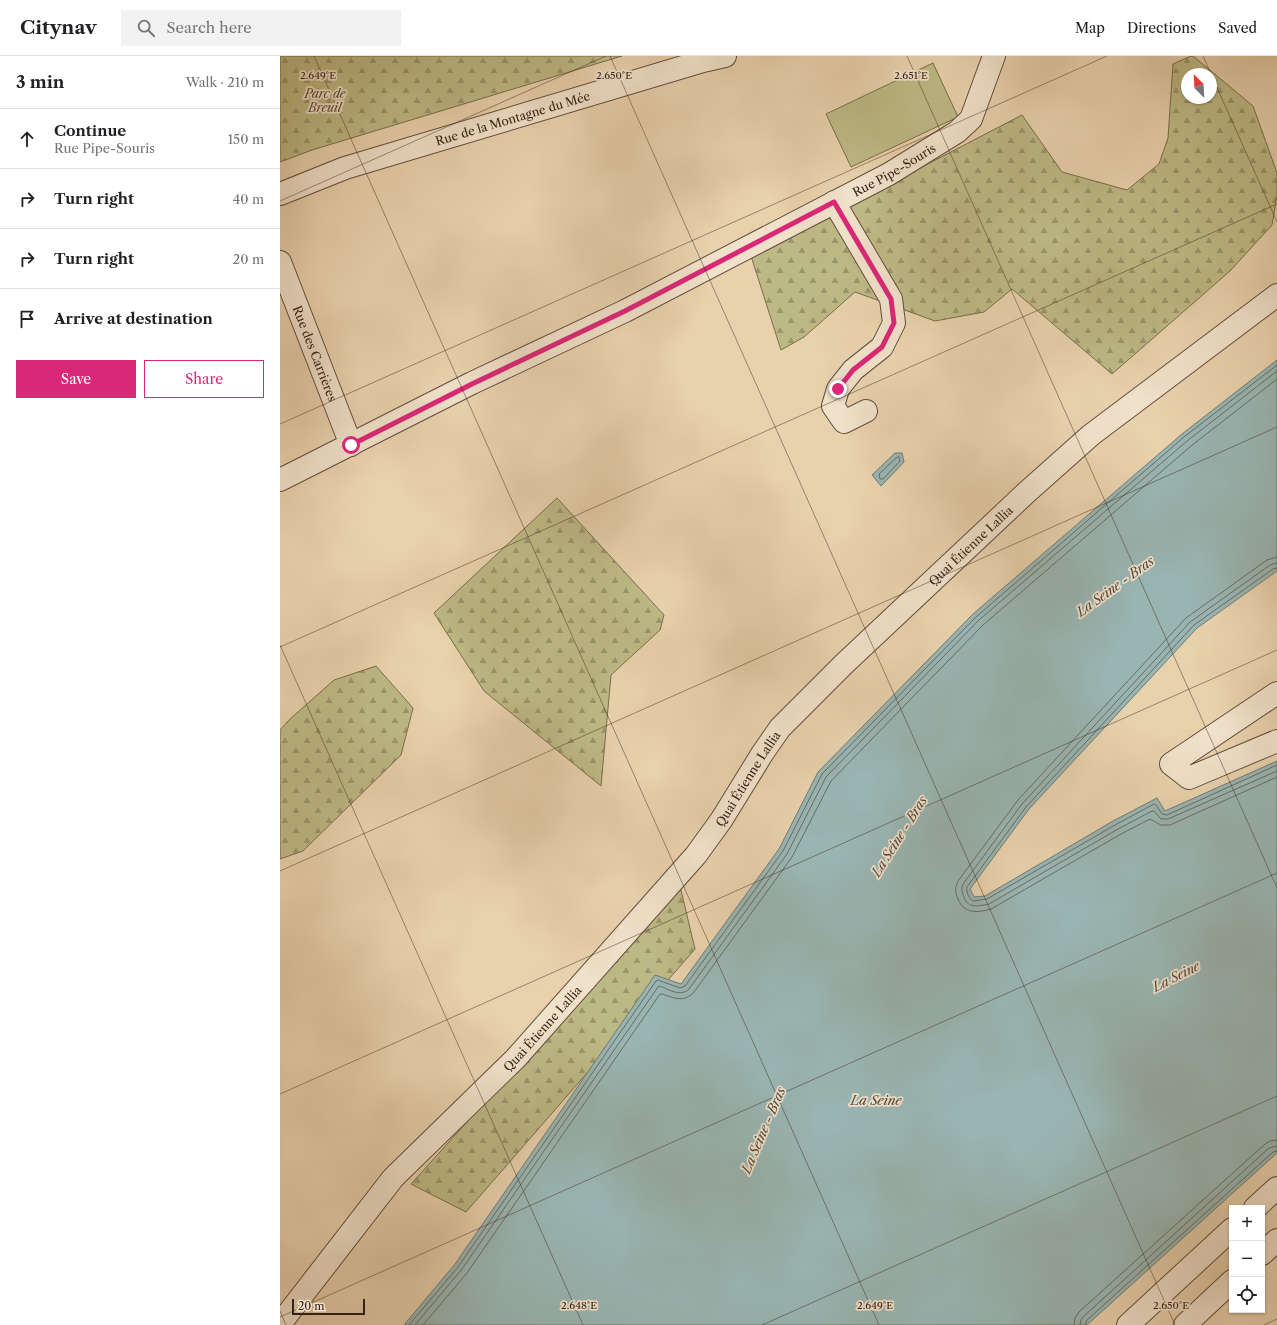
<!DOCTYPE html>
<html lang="en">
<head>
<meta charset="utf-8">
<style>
  :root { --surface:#fff; --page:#f2f2f2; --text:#202124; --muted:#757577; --line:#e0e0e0; --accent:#db2777 }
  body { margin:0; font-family:"Libre Caslon Text",serif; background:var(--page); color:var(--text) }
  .controls { position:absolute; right:12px; bottom:12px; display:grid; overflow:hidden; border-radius:0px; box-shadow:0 1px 3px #0004 }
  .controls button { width:36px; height:36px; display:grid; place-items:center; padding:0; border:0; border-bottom:1px solid var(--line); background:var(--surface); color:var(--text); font:20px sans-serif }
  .compass { position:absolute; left:901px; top:12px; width:36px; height:36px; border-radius:50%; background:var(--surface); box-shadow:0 1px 3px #0004; rotate:336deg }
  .scale { position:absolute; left:12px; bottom:10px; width:73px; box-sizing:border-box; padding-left:4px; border:2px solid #382117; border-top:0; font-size:11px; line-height:14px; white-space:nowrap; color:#382117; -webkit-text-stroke:3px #f0e1ca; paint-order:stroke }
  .stop { position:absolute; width:12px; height:12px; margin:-9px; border:3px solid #db2777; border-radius:50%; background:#fff }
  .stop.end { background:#db2777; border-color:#fff; box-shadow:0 1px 4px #0008 }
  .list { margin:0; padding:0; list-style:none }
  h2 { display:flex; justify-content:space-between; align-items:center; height:52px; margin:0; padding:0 16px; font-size:17px }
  h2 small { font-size:13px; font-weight:400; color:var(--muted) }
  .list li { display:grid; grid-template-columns:26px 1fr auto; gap:12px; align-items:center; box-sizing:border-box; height:60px; padding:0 16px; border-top:1px solid var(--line) }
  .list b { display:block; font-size:15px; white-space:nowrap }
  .list p { margin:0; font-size:13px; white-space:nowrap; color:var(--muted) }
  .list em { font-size:13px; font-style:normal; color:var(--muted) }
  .actions { display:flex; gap:8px; padding:12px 16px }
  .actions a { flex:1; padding:9px 0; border:1px solid var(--accent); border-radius:0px; text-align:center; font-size:14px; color:var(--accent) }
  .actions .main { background:var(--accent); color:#fff }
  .icon { flex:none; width:22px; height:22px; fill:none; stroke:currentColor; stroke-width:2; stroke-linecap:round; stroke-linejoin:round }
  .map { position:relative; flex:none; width:997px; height:1269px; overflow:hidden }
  header { display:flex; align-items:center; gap:24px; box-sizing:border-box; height:56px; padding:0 20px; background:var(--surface); border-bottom:1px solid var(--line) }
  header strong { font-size:19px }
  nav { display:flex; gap:22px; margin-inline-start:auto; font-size:14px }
  .search { width:280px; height:36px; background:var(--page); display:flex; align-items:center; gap:10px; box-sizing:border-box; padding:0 14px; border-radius:0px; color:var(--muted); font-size:15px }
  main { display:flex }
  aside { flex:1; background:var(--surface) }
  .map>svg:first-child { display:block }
  .grass { fill:#bdb985; stroke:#7a6d4e }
  .forest { fill:url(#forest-firs); stroke:#7a6d4e; fill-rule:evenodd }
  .water { fill:#99b5b2; stroke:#727a74 }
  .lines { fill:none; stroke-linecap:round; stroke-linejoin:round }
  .shore { stroke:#686b64; stroke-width:1 }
  .minor-casing { stroke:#644d3c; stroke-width:24 }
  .minor { stroke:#f0e1ca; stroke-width:22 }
  .route { stroke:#db2777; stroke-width:5 }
  .ticks { fill:none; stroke:#382117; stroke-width:1; stroke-opacity:0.45 }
  .labels { text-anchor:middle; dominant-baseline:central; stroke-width:3.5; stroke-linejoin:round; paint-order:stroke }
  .park-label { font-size:12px; font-style:italic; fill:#594732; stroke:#f0e1ca }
  .street-label { font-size:12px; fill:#382117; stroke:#f0e1ca }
  .water-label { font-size:13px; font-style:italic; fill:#50463e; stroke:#f0e1ca }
  .ticks-label { font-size:10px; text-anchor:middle; fill:#382117; stroke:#f0e1ca; stroke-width:3.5; stroke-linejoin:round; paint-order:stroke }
</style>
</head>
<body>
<header>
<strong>Citynav</strong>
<div class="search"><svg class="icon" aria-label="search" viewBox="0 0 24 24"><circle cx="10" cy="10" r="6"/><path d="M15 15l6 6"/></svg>Search here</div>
<nav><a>Map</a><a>Directions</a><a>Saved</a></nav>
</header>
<main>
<aside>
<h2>3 min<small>Walk · 210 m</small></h2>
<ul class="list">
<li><svg class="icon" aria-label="ahead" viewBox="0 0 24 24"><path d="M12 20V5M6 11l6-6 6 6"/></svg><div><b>Continue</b><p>Rue Pipe-Souris</p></div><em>150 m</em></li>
<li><svg class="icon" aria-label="right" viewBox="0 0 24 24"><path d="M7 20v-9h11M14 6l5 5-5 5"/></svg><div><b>Turn right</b></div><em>40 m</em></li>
<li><svg class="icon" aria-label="right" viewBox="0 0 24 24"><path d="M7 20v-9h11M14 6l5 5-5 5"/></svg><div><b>Turn right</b></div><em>20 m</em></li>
<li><svg class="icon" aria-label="arrive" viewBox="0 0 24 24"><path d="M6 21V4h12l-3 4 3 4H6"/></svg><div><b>Arrive at destination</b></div></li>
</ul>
<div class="actions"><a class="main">Save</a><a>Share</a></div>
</aside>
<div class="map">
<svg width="997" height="1269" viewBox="0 0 997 1269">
  <defs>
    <pattern id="forest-firs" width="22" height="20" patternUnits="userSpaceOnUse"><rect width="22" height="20" fill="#bdb985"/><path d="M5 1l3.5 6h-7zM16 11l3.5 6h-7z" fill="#9b966c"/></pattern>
  </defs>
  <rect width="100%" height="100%" fill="#e8d1ad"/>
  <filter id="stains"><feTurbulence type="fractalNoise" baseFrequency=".005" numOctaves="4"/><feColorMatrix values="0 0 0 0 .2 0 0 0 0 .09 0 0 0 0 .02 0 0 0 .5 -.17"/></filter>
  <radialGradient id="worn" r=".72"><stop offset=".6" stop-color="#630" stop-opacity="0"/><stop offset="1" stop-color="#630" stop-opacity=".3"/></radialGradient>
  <path class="grass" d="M 653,7 L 678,61 L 571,111 L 546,58 Z"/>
  <path class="forest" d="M 0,0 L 342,0 L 32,94 L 0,106 Z
    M 911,0 L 913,0 L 973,50 L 997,117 L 997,140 L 992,169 L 950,215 L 832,318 L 732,233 L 704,256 L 655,265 L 575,236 L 524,281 L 501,294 L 471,200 L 742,59 L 782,116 L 847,134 L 879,108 L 888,82 L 893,8 ZM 907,18 L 931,18 L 931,42 L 907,42 Z
    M 277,442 L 384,559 L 380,574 L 331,619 L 321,730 L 204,635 L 154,557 Z
    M 96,610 L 133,652 L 121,699 L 23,795 L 0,803 L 0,674 L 10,663 L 54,624 Z
    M 400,830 L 415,893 L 186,1156 L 131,1128 Z"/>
  <path class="water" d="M 997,304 L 997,515 L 917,572 L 749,753 L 690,833 L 694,841 L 705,840 L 833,765 L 877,742 L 885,755 L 997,705 L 997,1097 L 807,1269 L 124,1269 L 175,1208 L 375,919 L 401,928 L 499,793 L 538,716 L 693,558 L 902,378 Z
    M 615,397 L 622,397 L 624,406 L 601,430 L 592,419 Z"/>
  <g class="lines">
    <path class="shore" d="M 619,401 L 620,405 L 603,423 L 600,423 L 599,418 L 616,402 Z
      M 997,501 L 987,504 L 906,562 L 738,744 L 678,825 C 675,832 675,837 678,843 C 684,858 697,857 711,853 L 841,778 L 870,763 L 881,769 L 890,769 L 997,721
      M 997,507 L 990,509 L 910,566 L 742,748 L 683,828 C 681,833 682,836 684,841 C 688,853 698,850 709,848 L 838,773 L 872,755 L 874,755 L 881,763 L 888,763 L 997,715
      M 997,512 L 993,513 L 914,569 L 746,751 L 687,831 C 686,836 689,844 694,845 L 707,843 L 835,769 L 874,748 L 876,749 L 882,758 L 887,759 L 997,709
      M 129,1269 L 178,1211 L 376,925 L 378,924 L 400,932 L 405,930 L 503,795 L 542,718 L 696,561 L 904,381 L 997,309
      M 135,1269 L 182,1213 L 378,931 L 380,930 C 389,934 401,941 409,933 L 507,798 L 546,721 L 699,564 L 907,385 L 997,315
      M 143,1269 L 187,1217 L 380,938 L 382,938 C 394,942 404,947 414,936 L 512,801 L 551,725 L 703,569 L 911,390 L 997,323
      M 794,1269 L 795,1262 L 799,1256 L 985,1088 L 990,1085 L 997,1084
      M 800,1269 L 801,1264 L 803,1261 L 989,1092 L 997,1090
      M 805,1269 L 807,1264 L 993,1096 L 997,1095"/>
    <g class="minor-casing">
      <g id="minor">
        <path id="s1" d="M 0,138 L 65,112 L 423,5 L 445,0"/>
        <path d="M 554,146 L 611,243 L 614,267 L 602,291 L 573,314 L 558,333 L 553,350 L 564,366 L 586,355"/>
        <path id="s2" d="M 0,206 L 71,389"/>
        <path id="s3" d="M 0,424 L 192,327 L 345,255 L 609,118 L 677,76 L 691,63 L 714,0"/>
        <path d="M 997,637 L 891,708 L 909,722 L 997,685"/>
        <path d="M 975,1152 L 997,1132"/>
        <path d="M 982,1198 L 997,1184"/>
        <path id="s4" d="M 0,1268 L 113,1122 L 236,1002 L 416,799 L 442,763 L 482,698 L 500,672 L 564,608 L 747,436 L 811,379 L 997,239"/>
        <path d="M 848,1269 L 952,1173"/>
        <path d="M 905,1269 L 952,1225"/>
      </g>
    </g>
    <use href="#minor" class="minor"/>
  </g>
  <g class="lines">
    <path class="route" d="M 71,389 L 192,328 L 345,255 L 554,146 L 611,243 L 614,267 L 602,291 L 573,314 L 558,333"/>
  </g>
  <path class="ticks" d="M 34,0 L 599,1269M 330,0 L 895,1269M 627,0 L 997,832M 923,0 L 931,18M 931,18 L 997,166M 0,145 L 326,0M 0,368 L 827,0M 0,589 L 303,1269M 0,591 L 997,148M 0,815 L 997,371M 0,1038 L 997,594M 0,1255 L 6,1269M 0,1261 L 997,817M 482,1269 L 997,1040M 984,1269 L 997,1263"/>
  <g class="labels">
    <g class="park-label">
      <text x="45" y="37">Parc de<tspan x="45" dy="14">Breuil</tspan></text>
    </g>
    <g class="street-label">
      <text stroke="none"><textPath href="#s1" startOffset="245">Rue de la Montagne du Mée</textPath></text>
      <text stroke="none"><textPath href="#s3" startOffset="688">Rue Pipe-Souris</textPath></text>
      <text stroke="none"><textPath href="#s2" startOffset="98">Rue des Carrières</textPath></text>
      <text stroke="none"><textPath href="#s4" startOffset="1044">Quai Étienne Lallia</textPath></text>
      <text stroke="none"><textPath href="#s4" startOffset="720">Quai Étienne Lallia</textPath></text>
      <text stroke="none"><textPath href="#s4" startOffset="396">Quai Étienne Lallia</textPath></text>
    </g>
    <g class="water-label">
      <text transform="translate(835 530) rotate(-36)">La Seine - Bras</text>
      <text transform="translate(619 780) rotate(-58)">La Seine - Bras</text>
      <text transform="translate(896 920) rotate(-27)">La Seine</text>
      <text x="596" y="1044">La Seine</text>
      <text transform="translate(483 1074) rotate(-67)">La Seine - Bras</text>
    </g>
  </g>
  <g class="ticks-label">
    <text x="38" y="23">2.649°E</text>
    <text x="334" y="23">2.650°E</text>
    <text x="631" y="23">2.651°E</text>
    <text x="299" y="1253">2.648°E</text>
    <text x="595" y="1253">2.649°E</text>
    <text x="891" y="1253">2.650°E</text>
  </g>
  <rect width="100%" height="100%" filter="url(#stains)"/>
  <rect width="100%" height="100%" fill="url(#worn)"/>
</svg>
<div class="controls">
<button>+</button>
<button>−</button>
<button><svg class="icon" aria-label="locate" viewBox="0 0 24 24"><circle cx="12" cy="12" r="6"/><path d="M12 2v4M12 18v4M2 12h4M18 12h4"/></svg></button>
</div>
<svg class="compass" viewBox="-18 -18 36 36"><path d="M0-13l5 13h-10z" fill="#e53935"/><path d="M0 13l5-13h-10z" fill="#757577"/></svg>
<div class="scale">20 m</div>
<div class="stop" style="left:71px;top:389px"></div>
<div class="stop end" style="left:558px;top:333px"></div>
</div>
</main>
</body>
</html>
